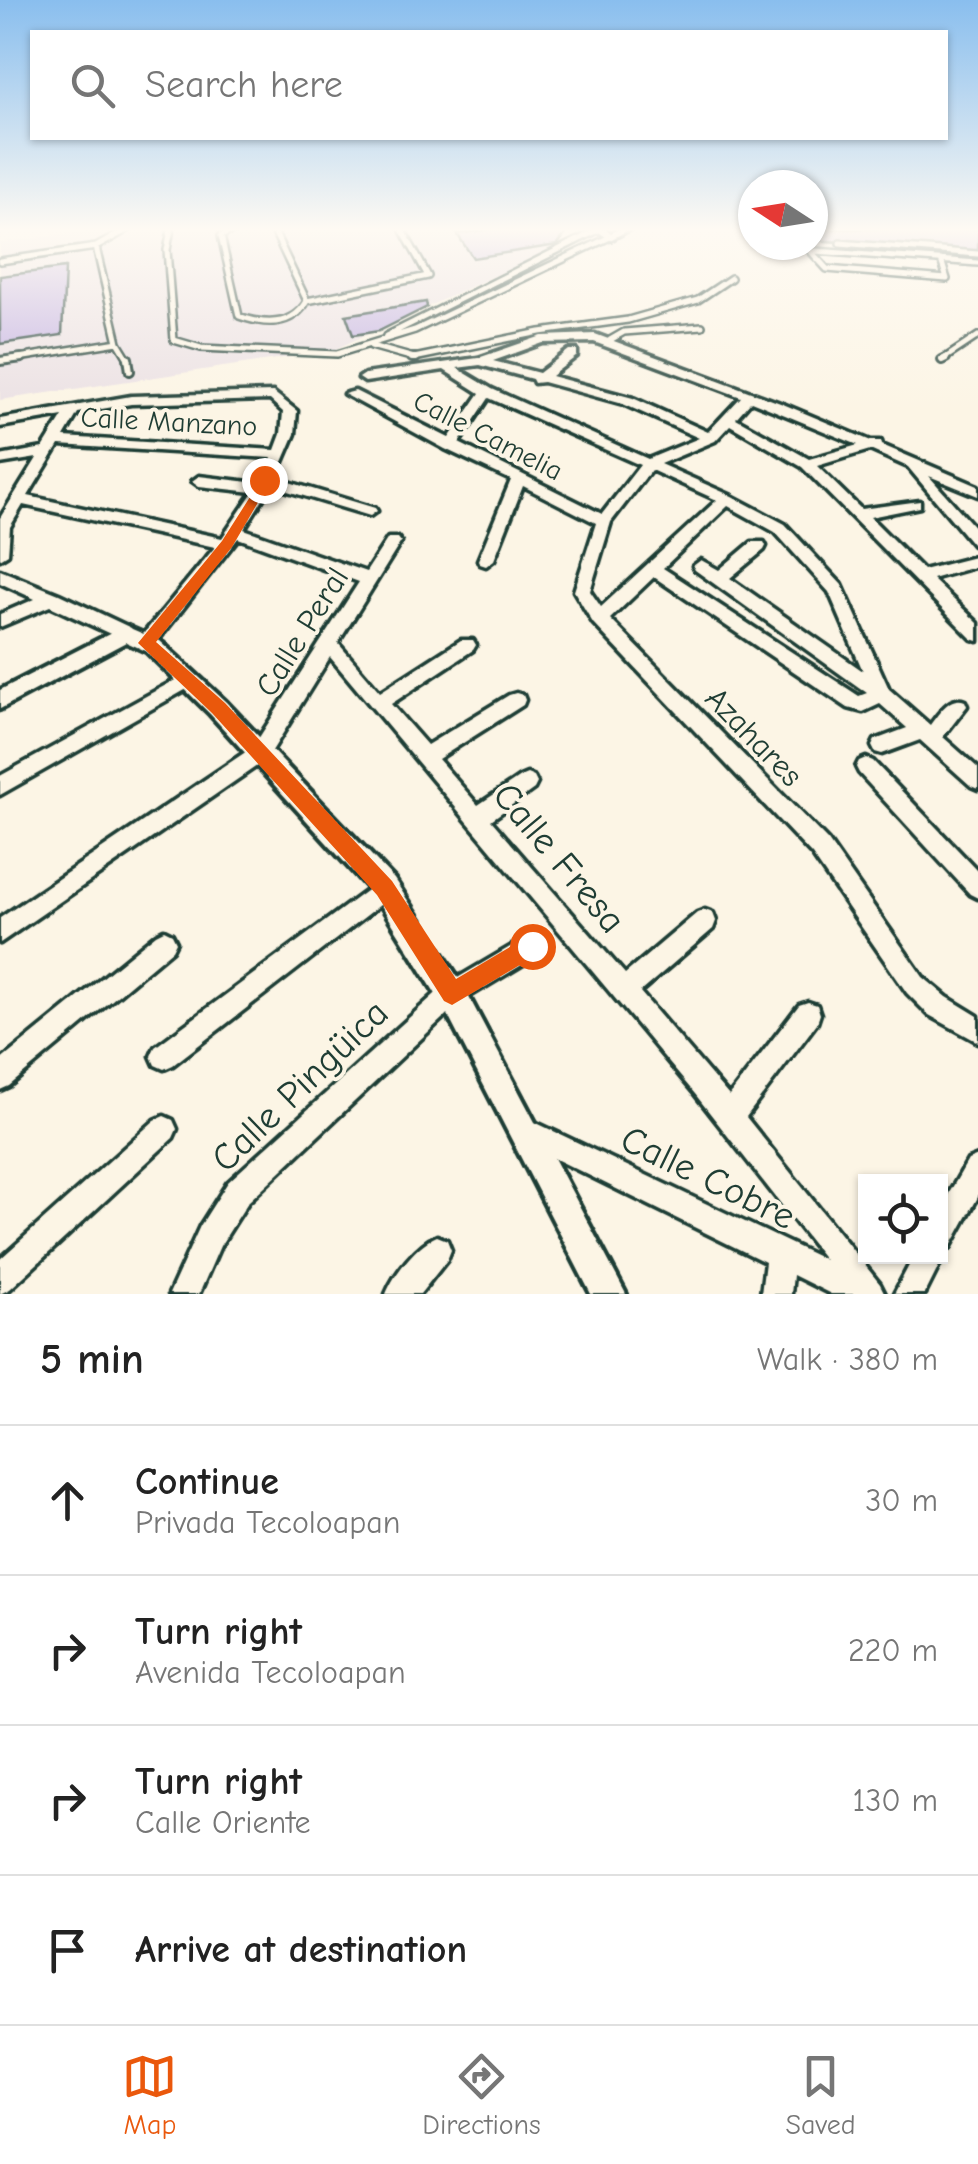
<!DOCTYPE html>
<html lang="en">
<head>
<meta charset="utf-8">
<style>
  :root { --surface:#fff; --page:#f6f6f6; --text:#222; --muted:#767676; --line:#e0e0e0; --accent:#ea580c }
  body { margin:0; font-family:"Comic Neue",sans-serif; background:var(--page); color:var(--text) }
  .controls { position:absolute; right:30px; bottom:30px; display:grid; overflow:hidden; border-radius:0px; box-shadow:0 2px 8px #0004 }
  .controls button { width:90px; height:90px; display:grid; place-items:center; padding:0; border:0; border-bottom:2px solid var(--line); background:var(--surface); color:var(--text); font:50px sans-serif }
  .compass { position:absolute; left:738px; top:170px; width:90px; height:90px; border-radius:50%; background:var(--surface); box-shadow:0 2px 8px #0004; rotate:282deg }
  .stop { position:absolute; width:30px; height:30px; margin:-22px; border:8px solid #ea580c; border-radius:50%; background:#fff }
  .stop.end { background:#ea580c; border-color:#fff; box-shadow:0 2px 10px #0008 }
  .list { margin:0; padding:0; list-style:none }
  h2 { display:flex; justify-content:space-between; align-items:center; height:130px; margin:0; padding:0 40px; font-size:42px }
  h2 small { font-size:32px; font-weight:400; color:var(--muted) }
  .list li { display:grid; grid-template-columns:65px 1fr auto; gap:30px; align-items:center; box-sizing:border-box; height:150px; padding:0 40px; border-top:2px solid var(--line) }
  .list b { display:block; font-size:38px; white-space:nowrap }
  .list p { margin:0; font-size:32px; white-space:nowrap; color:var(--muted) }
  .list em { font-size:32px; font-style:normal; color:var(--muted) }
  .icon { flex:none; width:55px; height:55px; fill:none; stroke:currentColor; stroke-width:2; stroke-linecap:round; stroke-linejoin:round }
  .map { position:relative; flex:none; width:978px; height:1294px; overflow:hidden }
  .search { position:absolute; background:var(--surface); box-shadow:0 2px 8px #0004; left:30px; right:30px; top:30px; height:110px; display:flex; align-items:center; gap:25px; box-sizing:border-box; padding:0 35px; border-radius:0px; color:var(--muted); font-size:38px }
  .sheet { height:730px; background:var(--surface) }
  nav { display:flex; justify-content:space-around; align-items:center; box-sizing:border-box; height:140px; border-top:2px solid var(--line); background:var(--surface); font-size:28px; color:var(--muted) }
  nav a { display:grid; justify-items:center; gap:5px }
  nav .on { color:var(--accent) }
  .map>svg:first-child { display:block }
  .built { fill:#ebe1e4 }
  .building { fill:#c3b2e3; stroke:#1f3d34; stroke-width:2.5 }
  .lines { fill:none; stroke-linecap:round; stroke-linejoin:round }
  .service-far1-casing { stroke:#1f3d34; stroke-width:10 }
  .service-casing { stroke:#1f3d34; stroke-width:12 }
  .minor-casing { stroke:#1f3d34; stroke-width:7 }
  .tertiary-casing { stroke:#1f3d34; stroke-width:8 }
  .service-far1 { stroke:#fcf5e5; stroke-width:5 }
  .service { stroke:#fcf5e5; stroke-width:6 }
  .minor { fill:#fcf5e5; fill-rule:evenodd }
  .tertiary { fill:#fcf5e5; fill-rule:evenodd }
  .route { fill:#ea580c }
  .labels { text-anchor:middle; dominant-baseline:central; stroke-width:8; stroke-linejoin:round; paint-order:stroke }
  .far-street-label { font-size:28px; fill:#1f3d34; stroke:#fcf5e5 }
  .street-label { font-size:32px; fill:#1f3d34; stroke:#fcf5e5 }
  .near-street-label { font-size:38px; fill:#1f3d34; stroke:#fcf5e5 }
</style>
</head>
<body>
<div class="map">
<svg width="978" height="1294" viewBox="0 0 978 1294">
  <rect width="100%" height="100%" fill="#fcf5e5"/>
  <filter id="ink" filterUnits="userSpaceOnUse"><feTurbulence type="fractalNoise" baseFrequency=".01" numOctaves="2"/><feDisplacementMap in="SourceGraphic" scale="20" xChannelSelector="R" yChannelSelector="G"/><feConvolveMatrix kernelMatrix="1 2 1 2 8 2 1 2 1" color-interpolation-filters="sRGB"/></filter>
  <g filter="url(#ink)">
    <path class="built" d="M 102,229 L 571,229 L 559,246 L 331,351 L 0,400 L 0,243 Z"/>
    <path class="building" d="M 492,229 L 566,229 L 568,231 L 557,245 L 473,258 L 457,234 Z
      M 813,229 L 978,229 L 978,252 L 813,240 Z
      M 65,268 L 62,335 L 0,344 L 0,276 Z
      M 426,302 L 427,307 L 379,331 L 353,335 L 346,315 Z"/>
    <g class="lines">
      <g class="service-far1-casing">
        <path id="service-far1" d="M 171,229 L 167,250 L 174,340 L 201,348 L 337,354 L 415,330 L 610,237
          M 235,229 L 221,236 L 239,316 C 264,325 292,327 307,301
          M 273,229 L 307,301 L 428,276 L 402,229
          M 840,243 L 978,254
          M 805,245 L 827,269 L 947,279 L 941,260
          M 815,251 L 978,263
          M 0,261 L 96,247 L 128,229
          M 386,336 L 600,229
          M 610,340 L 624,332 L 702,326
          M 118,342 L 129,360
          M 371,346 L 414,358 L 540,332 L 628,320 L 698,300 L 731,278
          M 6,360 L 118,342 L 96,247
          M 942,360 L 978,336"/>
      </g>
      <g class="service-casing">
        <path id="service" d="M 128,358 L 130,371
          M 412,358 L 416,358
          M 942,360 L 946,358
          M 0,361 L 22,358"/>
      </g>
      <g class="minor-casing">
        <path id="minor" d="M 595,229 L 606,229 L 611,233 L 618,229 L 630,229 L 610,240 Z
          M 595,334 L 783,404 L 871,441 L 881,441 L 882,445 L 978,486 L 978,496 L 929,476 L 978,531 L 978,546 L 973,545 L 908,467 L 870,450 L 817,466 L 861,509 L 920,501 L 920,507 L 870,517 L 923,570 L 978,556 L 978,566 L 932,579 L 978,623 L 978,641 L 972,639 L 802,467 L 730,425 L 715,441 L 660,464 L 732,496 L 785,524 L 842,585 L 889,689 L 930,725 C 939,714 949,695 965,701 L 967,706 L 943,737 L 978,768 L 978,789 L 971,786 L 920,740 L 882,754 L 875,752 L 872,746 L 875,740 L 907,728 L 880,704 L 863,712 L 848,708 L 654,577 L 610,619 L 828,841 L 923,977 L 947,997 L 978,1016 L 978,1042 L 929,1015 L 907,993 L 812,855 L 593,623 L 574,591 L 596,523 L 523,486 L 494,560 L 486,566 L 480,564 L 478,560 L 511,480 L 445,449 L 344,394 L 355,391 L 449,438 L 480,393 L 444,370 L 365,382 L 359,378 L 365,374 L 478,358 L 542,336 ZM 594,342 L 741,397 L 708,432 L 633,398 L 551,376 L 577,356 L 577,350 L 569,350 L 539,373 L 493,361 L 543,343 ZM 480,365 L 532,379 L 534,383 L 543,382 L 623,404 L 699,438 L 648,459 L 492,389 L 457,368 ZM 489,398 L 640,465 L 602,514 L 459,443 ZM 751,401 L 858,445 L 809,459 L 736,418 ZM 651,470 L 717,500 L 601,607 L 590,591 L 611,522 ZM 728,506 L 775,532 L 829,592 L 863,671 L 730,578 L 764,550 L 766,546 L 764,542 L 752,542 L 719,570 L 701,560 L 693,566 L 695,570 L 867,693 L 859,696 L 663,568 Z
          M 273,392 L 297,411 L 295,434 L 276,478 L 375,508 L 377,511 L 370,516 L 271,486 L 244,529 L 366,572 L 388,538 L 398,538 L 401,542 L 338,643 L 380,692 L 461,640 L 473,640 L 476,645 L 473,650 L 391,704 L 427,745 L 509,695 L 516,693 L 523,695 L 525,700 L 523,705 L 438,759 L 478,805 L 520,777 L 527,774 L 534,777 L 537,783 L 534,789 L 491,820 L 625,974 L 697,913 L 705,910 L 713,913 L 716,921 L 713,929 L 640,992 L 729,1096 L 799,1005 L 808,1002 L 817,1005 L 820,1014 L 817,1023 L 746,1117 L 880,1284 L 885,1294 L 831,1294 L 793,1275 L 791,1294 L 761,1294 L 765,1262 L 517,1140 L 513,1131 L 517,1122 L 526,1118 L 825,1260 L 695,1094 L 330,657 L 267,759 L 0,943 L 0,918 L 253,747 L 359,582 L 238,538 L 152,648 L 140,648 L 137,643 L 140,638 L 215,547 L 23,505 L 10,527 L 8,554 L 0,559 L 0,518 L 37,458 L 0,464 L 0,456 L 43,448 L 63,416 L 0,427 L 0,419 L 131,396 ZM 270,400 L 283,412 L 281,434 L 275,450 L 64,437 L 78,413 L 131,404 ZM 59,445 L 272,458 L 263,475 L 257,479 L 258,483 L 199,476 L 192,481 L 199,486 L 253,492 L 222,538 L 28,496 Z
          M 0,570 L 59,594 L 131,628 L 134,633 L 131,638 L 119,638 L 50,606 L 0,627 L 0,614 L 35,599 L 0,583 Z
          M 188,673 L 194,675 L 197,680 L 194,685 L 0,795 L 0,776 Z
          M 866,758 L 873,761 L 978,871 L 978,898 L 970,894 L 859,773 L 856,767 L 859,761 Z
          M 385,877 L 393,881 L 396,888 L 393,895 L 173,1065 L 164,1069 L 155,1065 L 151,1056 L 155,1047 Z
          M 164,930 L 172,934 L 176,942 L 172,950 L 9,1086 L 0,1090 L 0,1061 L 156,934 Z
          M 532,934 L 540,938 L 544,946 L 540,954 L 460,1002 L 248,1202 L 220,1246 L 199,1294 L 169,1294 L 200,1226 L 228,1182 L 444,986 Z
          M 164,1116 L 173,1120 L 177,1129 L 173,1138 L 10,1289 L 0,1294 L 0,1259 L 155,1120 Z
          M 978,1156 L 978,1197 L 950,1248 L 942,1251 L 944,1256 L 925,1294 L 894,1294 L 914,1256 L 940,1256 L 940,1209 L 968,1160 Z
          M 437,1236 L 447,1240 L 451,1250 L 447,1260 L 420,1294 L 386,1294 C 394,1274 417,1244 437,1236 Z"/>
      </g>
      <g class="tertiary-casing">
        <path id="tertiary" d="M 125,626 L 160,641 L 226,702 L 394,879 L 462,984 L 626,1294 L 591,1294 L 442,1004 L 376,897 L 210,714 L 146,651 L 126,642 L 0,709 L 0,690 Z"/>
      </g>
      <use href="#service-far1" class="service-far1"/>
      <use href="#service" class="service"/>
      <use href="#minor" class="minor"/>
      <use href="#tertiary" class="tertiary"/>
    </g>
  </g>
  <linearGradient id="sky" x2="0" y2="1"><stop stop-color="#89beee"/><stop offset="0.56" stop-color="#fefaf3"/><stop offset="1" stop-color="#fefaf3" stop-opacity="0"/></linearGradient>
  <rect width="978" height="410" fill="url(#sky)"/>
  <path class="route" d="M 264,475 L 271,480 L 232,547 L 156,642 L 225,703 L 392,881 L 456,979 L 525,938 L 540,938 L 540,953 L 452,1005 L 444,1001 L 377,895 L 212,713 L 138,643 L 222,541 Z"/>
  <g class="labels">
    <g class="far-street-label">
      <text transform="translate(169 422) rotate(3)">Calle Manzano</text>
      <text transform="translate(488 436) rotate(27)">Calle Camelia</text>
    </g>
    <g class="street-label">
      <text transform="translate(302 632) rotate(-58)">Calle Peral</text>
      <text transform="translate(754 737) rotate(46)">Azahares</text>
    </g>
    <g class="near-street-label">
      <text transform="translate(559 858) rotate(50)">Calle Fresa</text>
      <text transform="translate(300 1086) rotate(-44)">Calle Pingüica</text>
      <text transform="translate(708 1178) rotate(26)">Calle Cobre</text>
    </g>
  </g>
</svg>
<div class="controls">
<button><svg class="icon" aria-label="locate" viewBox="0 0 24 24"><circle cx="12" cy="12" r="6"/><path d="M12 2v4M12 18v4M2 12h4M18 12h4"/></svg></button>
</div>
<svg class="compass" viewBox="-18 -18 36 36"><path d="M0-13l5 13h-10z" fill="#e53935"/><path d="M0 13l5-13h-10z" fill="#767676"/></svg>
<div class="stop" style="left:532px;top:946px"></div>
<div class="stop end" style="left:264px;top:480px"></div>
<div class="search"><svg class="icon" aria-label="search" viewBox="0 0 24 24"><circle cx="10" cy="10" r="6"/><path d="M15 15l6 6"/></svg>Search here</div>
</div>
<section class="sheet">
<h2>5 min<small>Walk · 380 m</small></h2>
<ul class="list">
<li><svg class="icon" aria-label="ahead" viewBox="0 0 24 24"><path d="M12 20V5M6 11l6-6 6 6"/></svg><div><b>Continue</b><p>Privada Tecoloapan</p></div><em>30 m</em></li>
<li><svg class="icon" aria-label="right" viewBox="0 0 24 24"><path d="M7 20v-9h11M14 6l5 5-5 5"/></svg><div><b>Turn right</b><p>Avenida Tecoloapan</p></div><em>220 m</em></li>
<li><svg class="icon" aria-label="right" viewBox="0 0 24 24"><path d="M7 20v-9h11M14 6l5 5-5 5"/></svg><div><b>Turn right</b><p>Calle Oriente</p></div><em>130 m</em></li>
<li><svg class="icon" aria-label="arrive" viewBox="0 0 24 24"><path d="M6 21V4h12l-3 4 3 4H6"/></svg><div><b>Arrive at destination</b></div></li>
</ul>
</section>
<nav>
<a class="on"><svg class="icon" aria-label="map" viewBox="0 0 24 24"><path d="M3 6l6-2 6 2 6-2v14l-6 2-6-2-6 2zM9 4v14M15 6v14"/></svg>Map</a>
<a><svg class="icon" aria-label="directions" viewBox="0 0 24 24"><path d="M12 3l9 9-9 9-9-9zM9 14v-3h6M13 9l2 2-2 2"/></svg>Directions</a>
<a><svg class="icon" aria-label="saved" viewBox="0 0 24 24"><path d="M7 4h10v16l-5-4-5 4z"/></svg>Saved</a>
</nav>
</body>
</html>
